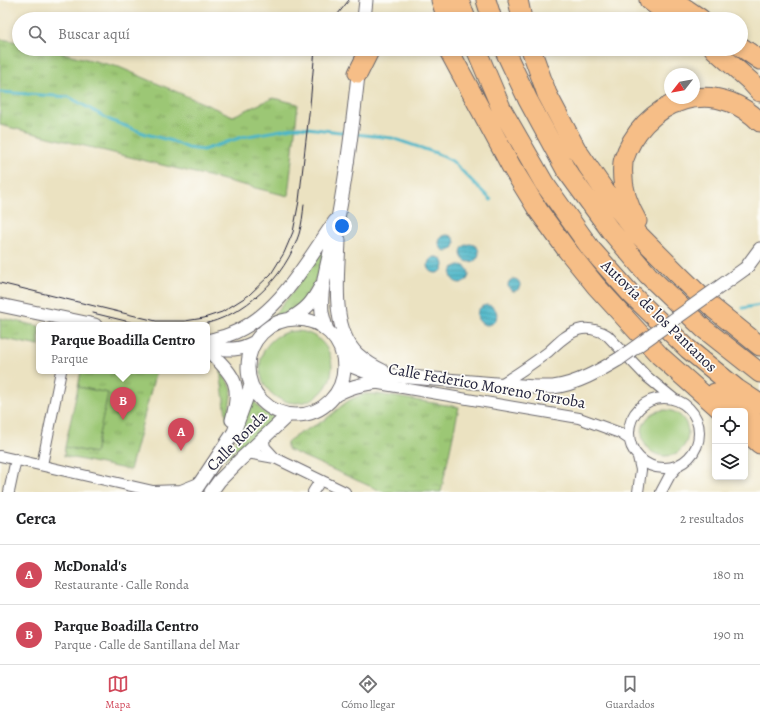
<!DOCTYPE html>
<html lang="es">
<head>
<meta charset="utf-8">
<style>
  :root { --surface:#fff; --page:#f6f6f6; --text:#202124; --muted:#757577; --line:#e0e0e0; --accent:#d1495b }
  body { margin:0; font-family:Alegreya,serif; background:var(--page); color:var(--text) }
  .controls { position:absolute; right:12px; bottom:12px; display:grid; overflow:hidden; border-radius:6px; box-shadow:0 2px 6px #0003 }
  .controls button { width:36px; height:36px; display:grid; place-items:center; padding:0; border:0; border-bottom:1px solid var(--line); background:var(--surface); color:var(--text); font:20px sans-serif }
  .compass { position:absolute; left:664px; top:68px; width:36px; height:36px; border-radius:50%; background:var(--surface); box-shadow:0 2px 6px #0003; rotate:239deg }
  .you { position:absolute; left:342px; top:226px; width:14px; height:14px; margin:-10px; border:3px solid #fff; border-radius:50%; background:#1a73e8; box-shadow:0 0 0 6px #1a73e833 }
  .badge { display:grid; place-items:center; width:26px; height:26px; border-radius:50%; background:var(--accent); color:#fff; font-size:13px; font-weight:700 }
  .pin { position:absolute; translate:-50% -33px; filter:drop-shadow(0 1px 2px #0008) }
  .pin::after { content:''; position:absolute; top:21px; width:14px; height:12px; background:inherit; clip-path:polygon(0 0,100% 0,50% 100%) }
  .popup { position:absolute; left:36px; top:322px; width:174px; height:52px; box-sizing:border-box; display:grid; place-content:center; border-radius:6px; background:var(--surface); filter:drop-shadow(0 1px 3px #0005); font-size:13px; white-space:nowrap; color:var(--muted) }
  .popup b { font-size:15px; color:var(--text) }
  .popup::after { content:''; position:absolute; left:50%; top:100%; margin-left:-8px; border:8px solid transparent; border-top-color:var(--surface) }
  .list { margin:0; padding:0; list-style:none }
  h2 { display:flex; justify-content:space-between; align-items:center; height:52px; margin:0; padding:0 16px; font-size:17px }
  h2 small { font-size:13px; font-weight:400; color:var(--muted) }
  .list li { display:grid; grid-template-columns:26px 1fr auto; gap:12px; align-items:center; box-sizing:border-box; height:60px; padding:0 16px; border-top:1px solid var(--line) }
  .list b { display:block; font-size:15px; white-space:nowrap }
  .list p { margin:0; font-size:13px; white-space:nowrap; color:var(--muted) }
  .list em { font-size:13px; font-style:normal; color:var(--muted) }
  .icon { flex:none; width:22px; height:22px; fill:none; stroke:currentColor; stroke-width:2; stroke-linecap:round; stroke-linejoin:round }
  .map { position:relative; flex:none; width:760px; height:492px; overflow:hidden }
  .search { position:absolute; background:var(--surface); box-shadow:0 2px 6px #0003; left:12px; right:12px; top:12px; height:44px; display:flex; align-items:center; gap:10px; box-sizing:border-box; padding:0 14px; border-radius:22px; color:var(--muted); font-size:15px }
  .sheet { height:172px; background:var(--surface) }
  nav { display:flex; justify-content:space-around; align-items:center; box-sizing:border-box; height:56px; border-top:1px solid var(--line); background:var(--surface); font-size:11px; color:var(--muted) }
  nav a { display:grid; justify-items:center; gap:2px }
  nav .on { color:var(--accent) }
  .map>svg:first-child { display:block }
  .grass { fill:url(#grass-tufts); stroke:#5f7458 }
  .garden { fill:#9cc774; stroke:#5f7458 }
  .water { fill:url(#water-rules); stroke:#366c82 }
  .lines { fill:none; stroke-linecap:round; stroke-linejoin:round }
  .stream { stroke:#4bb6c8; stroke-width:3 }
  .minor-casing { stroke:#68656a; stroke-width:12 }
  .tertiary-casing { stroke:#68656a; stroke-width:15 }
  .motorway-casing { stroke:#68656a; stroke-width:21 }
  .minor { stroke:#fff; stroke-width:10 }
  .tertiary { stroke:#fff; stroke-width:13 }
  .motorway { stroke:#f6be87; stroke-width:19 }
  .tram { stroke:#22223b; stroke-width:1 }
  .tertiary-bridge-casing { stroke:#68656a; stroke-width:15; stroke-linecap:butt }
  .tertiary-bridge { stroke:#fff; stroke-width:13 }
  .labels { text-anchor:middle; dominant-baseline:central; stroke-width:3.5; stroke-linejoin:round; paint-order:stroke }
  .street-label { font-size:16px; fill:#22223b; stroke:#fdfcf7 }
</style>
</head>
<body>
<div class="map">
<svg width="760" height="492" viewBox="0 0 760 492">
  <defs>
    <pattern id="grass-tufts" width="24" height="20" patternUnits="userSpaceOnUse"><rect width="24" height="20" fill="#9cc774"/><path d="M3 7l-1-3M5 7V3M7 7l1-3M15 17l-1-3M17 17v-4M19 17l1-3" fill="none" stroke="#7fa160"/></pattern>
    <pattern id="water-rules" width="6" height="5" patternUnits="userSpaceOnUse"><rect width="6" height="5" fill="#4bb6c8"/><path d="M0 2.5h6" fill="none" stroke="#3e94a4"/></pattern>
  </defs>
  <rect width="100%" height="100%" fill="#fdfcf7"/>
  <filter id="ink" filterUnits="userSpaceOnUse"><feTurbulence type="fractalNoise" baseFrequency=".025" numOctaves="2"/><feDisplacementMap in="SourceGraphic" scale="8" xChannelSelector="R" yChannelSelector="G"/><feConvolveMatrix kernelMatrix="1 2 1 2 8 2 1 2 1" color-interpolation-filters="sRGB"/></filter>
  <filter id="wash" filterUnits="userSpaceOnUse"><feTurbulence type="fractalNoise" baseFrequency=".012" numOctaves="4" result="noise"/><feDisplacementMap in="SourceGraphic" scale="16" xChannelSelector="R" yChannelSelector="G"/><feGaussianBlur stdDeviation="0.9" result="paint"/><feColorMatrix in="noise" values="0 0 0 0 0 0 0 0 0 0 0 0 0 0 0 0 0 1.4 0 .05"/><feComposite in="paint" operator="in"/></filter>
  <g filter="url(#wash)">
    <rect width="100%" height="100%" fill="#ebe2c1"/>
    <path class="grass" d="M 0,39 L 19,42 L 19,49 L 47,49 L 119,67 L 233,116 L 273,98 L 298,104 L 288,196 L 0,125 Z
      M 328,238 C 322,260 315,295 294,309 C 287,313 279,315 271,318 C 294,293 311,267 328,238 Z
      M 0,318 L 39,326 L 39,346 L 0,338 Z
      M 81,371 L 156,371 L 130,470 L 64,456 L 65,447 L 95,453 L 108,393 L 78,387 Z
      M 221,371 L 232,389 L 227,422 L 221,378 Z
      M 365,394 L 377,394 L 459,407 L 441,492 L 383,492 L 289,450 L 287,447 L 287,442 C 298,433 311,428 323,421 C 339,410 345,399 365,394 Z
      M 251,397 L 261,410 L 275,417 L 250,442 L 236,449 L 224,460 L 238,436 Z"/>
    <path class="garden" d="M260 367a36 36 0 1 1 72 0a36 36 0 1 1-72 0Z
      M 78,387 L 108,393 L 95,453 L 65,447 Z
      M642 433a23 23 0 1 1 46 0a23 23 0 1 1-46 0Z"/>
    <path class="water" d="M439 243a8 8 0 1 1 16 0a8 8 0 1 1-16 0Z
      M461 253a9 9 0 1 1 18 0a9 9 0 1 1-18 0Z
      M428 265a8 8 0 1 1 16 0a8 8 0 1 1-16 0Z
      M451 274a9 9 0 1 1 18 0a9 9 0 1 1-18 0Z
      M508 285a6 6 0 1 1 12 0a6 6 0 1 1-12 0Z
      M477 315a10 10 0 1 1 20 0a10 10 0 1 1-20 0Z"/>
    <g class="lines">
      <path class="stream" d="M 0,92 L 69,97 L 110,120 L 146,134 L 172,141 L 188,148 L 203,150 L 242,137 L 299,127 L 348,133
        M 355,134 L 392,138 L 436,153 L 452,161 L 491,200
        M 743,308 L 760,305"/>
    </g>
  </g>
  <g filter="url(#ink)">
    <g class="lines">
      <g class="minor-casing">
        <path id="minor" d="M 379,384 L 579,418 L 620,433 L 629,439
          M 499,385 C 516,375 532,364 548,352 C 557,344 566,334 578,330 C 588,327 598,330 607,335 L 646,376 L 674,399
          M629 433a35 35 0 1 1 70 0a35 35 0 1 1-70 0Z
          M 263,437 L 265,447 L 275,458
          M 247,453 L 275,458 L 345,492
          M 0,456 L 153,491 L 181,490 L 201,482
          M 638,457 L 641,470 L 638,492
          M 42,465 L 61,371
          M 9,492 L 16,459
          M 313,492 L 320,481
          M 661,492 L 670,475 L 678,466"/>
      </g>
      <g class="tertiary-casing">
        <path id="tertiary" d="M 364,19 L 366,0
          M 339,240 C 338,275 330,329 358,355 C 366,362 374,367 383,371
          M 746,268 L 760,249
          M 0,305 L 95,325
          M248 367a48 48 0 1 1 96 0a48 48 0 1 1-96 0Z
          M 290,319 C 307,309 312,303 321,286
          M 327,330 C 325,324 323,318 322,312 C 319,282 334,243 339,213 C 348,164 354,115 359,65
          M 207,341 C 214,339 221,338 228,335 C 278,317 306,262 335,221
          M 207,347 C 226,349 236,352 253,343
          M 212,354 C 235,377 242,386 232,420
          M 343,357 L 354,367 L 372,374 L 534,387 C 540,387 546,387 553,387 C 577,384 599,371 619,359
          M 337,394 C 353,385 369,383 388,381
          M 194,492 L 234,432 L 251,385
          M 211,492 L 219,481 L 241,459 L 288,415"/>
      </g>
      <g class="motorway-casing">
        <path id="motorway" d="M 441,0 L 447,19
          M 459,0 L 466,19
          M 486,0 L 492,19
          M 518,0 L 522,19
          M 649,0 L 674,19
          M 673,0 L 701,19
          M 741,47 L 760,60
          M 448,49 L 511,166 L 538,210 L 567,250 L 596,286 L 660,356 L 722,411
          M 476,49 L 502,110 L 544,183 L 591,249 L 631,294 L 688,349 L 737,389 L 760,404
          M 504,49 L 528,100 L 566,170 L 610,230 L 648,275 L 703,328 L 760,373
          M 531,49 L 547,94 L 576,149 L 611,200 L 638,234 L 682,278 L 714,309 L 760,346
          M 714,49 L 750,81 L 760,92
          M 358,73 L 370,49
          M 694,98 C 719,94 743,105 760,122
          M 637,221 C 627,204 621,183 623,163 C 623,159 626,155 627,151 C 639,124 663,103 693,98
          M 715,393 L 739,411
          M 745,416 L 760,425
          M 745,431 L 760,444"/>
      </g>
      <use href="#minor" class="minor"/>
      <use href="#tertiary" class="tertiary"/>
      <use href="#motorway" class="motorway"/>
      <path class="tram" d="M 334,19 L 349,0
        M 0,283 L 156,321 L 185,321 L 204,318 L 222,312 L 249,295 L 271,274 L 284,253 L 293,232 L 299,201 L 310,105 L 315,49
        M 93,313 L 142,325
        M 200,325 C 245,316 285,278 299,234 C 302,224 303,214 304,204"/>
      <g class="tertiary-bridge-casing">
        <path id="tertiary-bridge" d="M 619,359 L 746,268"/>
      </g>
      <use href="#tertiary-bridge" class="tertiary-bridge"/>
    </g>
  </g>
  <g class="labels">
    <g class="street-label">
      <text transform="translate(659 316) rotate(44)">Autovía de los Pantanos</text>
      <text transform="translate(487 386) rotate(10)">Calle Federico Moreno Torroba</text>
      <text transform="translate(237 441) rotate(-45)">Calle Ronda</text>
    </g>
  </g>
</svg>
<div class="controls">
<button><svg class="icon" aria-label="locate" viewBox="0 0 24 24"><circle cx="12" cy="12" r="6"/><path d="M12 2v4M12 18v4M2 12h4M18 12h4"/></svg></button>
<button><svg class="icon" aria-label="layers" viewBox="0 0 24 24"><path d="M12 4l9 5-9 5-9-5zM3 14l9 5 9-5"/></svg></button>
</div>
<svg class="compass" viewBox="-18 -18 36 36"><path d="M0-13l5 13h-10z" fill="#e53935"/><path d="M0 13l5-13h-10z" fill="#757577"/></svg>
<div class="you"></div>
<div class="pin badge" style="left:181px;top:451px">A</div>
<div class="pin badge" style="left:123px;top:420px">B</div>
<div class="popup"><b>Parque Boadilla Centro</b>Parque</div>
<div class="search"><svg class="icon" aria-label="search" viewBox="0 0 24 24"><circle cx="10" cy="10" r="6"/><path d="M15 15l6 6"/></svg>Buscar aquí</div>
</div>
<section class="sheet">
<h2>Cerca<small>2 resultados</small></h2>
<ul class="list">
<li><span class="badge">A</span><div><b>McDonald's</b><p>Restaurante · Calle Ronda</p></div><em>180 m</em></li>
<li><span class="badge">B</span><div><b>Parque Boadilla Centro</b><p>Parque · Calle de Santillana del Mar</p></div><em>190 m</em></li>
</ul>
</section>
<nav>
<a class="on"><svg class="icon" aria-label="map" viewBox="0 0 24 24"><path d="M3 6l6-2 6 2 6-2v14l-6 2-6-2-6 2zM9 4v14M15 6v14"/></svg>Mapa</a>
<a><svg class="icon" aria-label="directions" viewBox="0 0 24 24"><path d="M12 3l9 9-9 9-9-9zM9 14v-3h6M13 9l2 2-2 2"/></svg>Cómo llegar</a>
<a><svg class="icon" aria-label="saved" viewBox="0 0 24 24"><path d="M7 4h10v16l-5-4-5 4z"/></svg>Guardados</a>
</nav>
</body>
</html>
